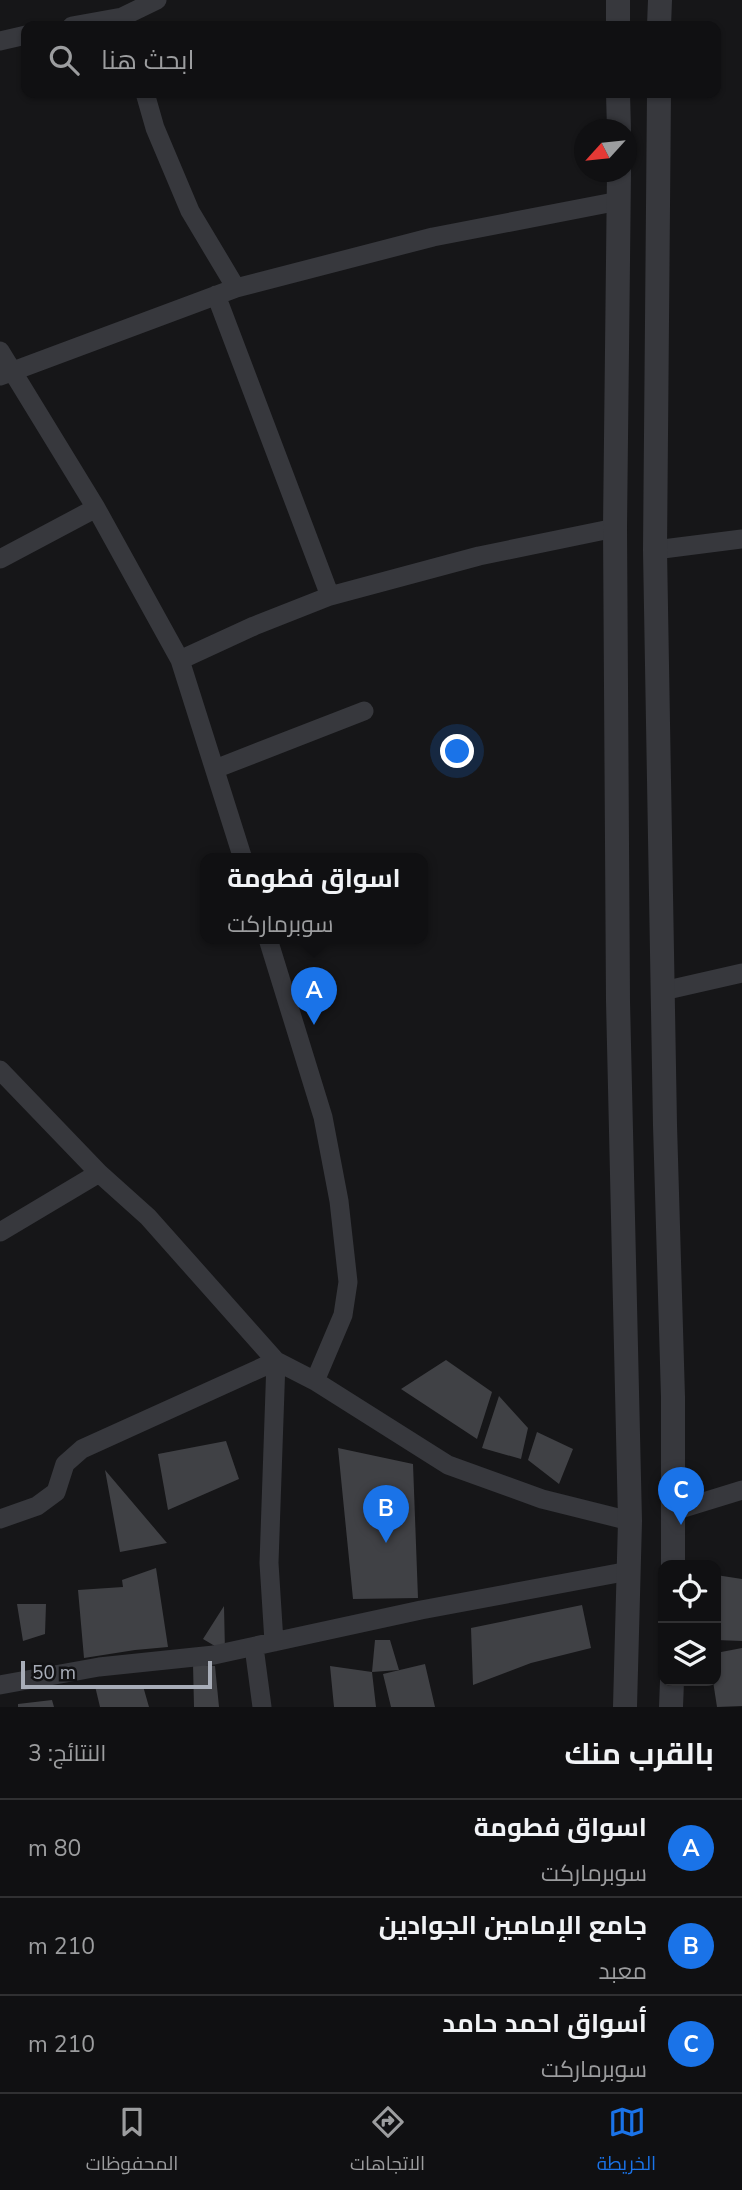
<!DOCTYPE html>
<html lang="ar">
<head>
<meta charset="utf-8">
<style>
  :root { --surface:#101012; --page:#19191b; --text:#f1f3f6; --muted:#9c9d9f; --line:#303032; --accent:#1a73e8 }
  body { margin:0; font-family:"Nunito Sans",Cairo,sans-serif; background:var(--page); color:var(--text); direction:rtl }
  .controls { position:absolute; right:21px; bottom:21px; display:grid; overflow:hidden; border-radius:14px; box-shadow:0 2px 5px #0004 }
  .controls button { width:63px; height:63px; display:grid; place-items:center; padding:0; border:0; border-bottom:2px solid var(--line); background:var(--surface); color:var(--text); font:35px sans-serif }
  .compass { position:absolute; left:574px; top:119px; width:63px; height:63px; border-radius:50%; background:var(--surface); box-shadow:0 2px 5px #0004; rotate:243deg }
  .scale { position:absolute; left:21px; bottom:18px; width:191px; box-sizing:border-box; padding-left:7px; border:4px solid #a8adb8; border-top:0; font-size:19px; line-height:24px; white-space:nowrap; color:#a8adb8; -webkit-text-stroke:5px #111113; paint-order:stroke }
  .you { position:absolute; left:458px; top:752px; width:24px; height:24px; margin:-18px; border:5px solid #fff; border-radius:50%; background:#1a73e8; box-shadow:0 0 0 10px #1a73e833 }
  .badge { display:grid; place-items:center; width:46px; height:46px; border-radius:50%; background:var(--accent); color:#fff; font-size:23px; font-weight:700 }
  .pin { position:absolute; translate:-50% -58px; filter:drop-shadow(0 2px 4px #0008) }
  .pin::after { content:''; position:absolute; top:37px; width:24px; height:21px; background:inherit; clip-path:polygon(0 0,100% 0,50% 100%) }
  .popup { position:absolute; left:200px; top:853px; width:228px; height:91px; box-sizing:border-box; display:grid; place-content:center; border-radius:14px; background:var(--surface); filter:drop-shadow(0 2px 5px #0005); font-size:23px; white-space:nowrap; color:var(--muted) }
  .popup b { font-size:26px; color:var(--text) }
  .popup::after { content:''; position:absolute; left:50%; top:100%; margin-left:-14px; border:14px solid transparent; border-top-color:var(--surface) }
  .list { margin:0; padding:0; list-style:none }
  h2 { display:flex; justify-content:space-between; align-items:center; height:91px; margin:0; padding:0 28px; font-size:30px }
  h2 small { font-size:23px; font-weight:400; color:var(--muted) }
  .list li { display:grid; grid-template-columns:46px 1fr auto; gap:21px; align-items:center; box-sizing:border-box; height:98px; padding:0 28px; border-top:2px solid var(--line) }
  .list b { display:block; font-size:26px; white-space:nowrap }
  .list p { margin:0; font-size:23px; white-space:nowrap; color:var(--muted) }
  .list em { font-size:23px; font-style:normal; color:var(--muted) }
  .icon { flex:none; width:38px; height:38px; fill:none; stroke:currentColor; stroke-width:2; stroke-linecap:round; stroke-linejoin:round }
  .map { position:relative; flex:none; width:742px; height:1707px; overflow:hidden; direction:ltr }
  .search { position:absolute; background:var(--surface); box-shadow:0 2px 5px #0004; left:21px; right:21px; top:21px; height:77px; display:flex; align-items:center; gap:18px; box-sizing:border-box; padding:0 24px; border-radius:14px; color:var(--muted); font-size:26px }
  .sheet { height:385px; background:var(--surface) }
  nav { display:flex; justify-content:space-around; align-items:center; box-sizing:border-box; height:98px; border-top:2px solid var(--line); background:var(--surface); font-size:19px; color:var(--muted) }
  nav a { display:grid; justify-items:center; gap:4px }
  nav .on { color:var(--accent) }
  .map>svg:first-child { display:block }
  .building { fill:#404145 }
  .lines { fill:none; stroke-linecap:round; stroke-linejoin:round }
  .minor { stroke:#37383d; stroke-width:19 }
  .tertiary { stroke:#37383d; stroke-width:24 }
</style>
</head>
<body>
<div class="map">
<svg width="742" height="1707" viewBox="0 0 742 1707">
  <rect width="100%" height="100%" fill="#161618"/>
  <path class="building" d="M 446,1360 L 492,1392 L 477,1439 L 401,1389 Z
    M 499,1396 L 528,1428 L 521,1459 L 482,1448 Z
    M 537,1432 L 573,1449 L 559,1484 L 528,1460 Z
    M 226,1441 L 239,1479 L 168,1510 L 158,1454 Z
    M 338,1448 L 413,1464 L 418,1598 L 353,1599 Z
    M 105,1470 L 167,1543 L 120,1552 Z
    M 156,1568 L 168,1647 L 135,1650 L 84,1658 L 78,1590 L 123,1587 L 122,1580 Z
    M 716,1575 L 742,1579 L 742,1641 L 716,1640 Z
    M 17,1604 L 46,1604 L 45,1634 L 23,1641 Z
    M 582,1605 L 591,1648 L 531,1663 L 473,1685 L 471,1628 Z
    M 224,1606 L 225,1652 L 203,1639 Z
    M 375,1640 L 390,1640 L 399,1670 L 372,1672 Z
    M 742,1648 L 742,1706 L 717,1707 L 713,1681 L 716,1681 L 716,1653 Z
    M 193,1664 L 215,1666 L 219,1707 L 194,1707 Z
    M 425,1664 L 435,1707 L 391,1707 L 383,1674 Z
    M 330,1666 L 372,1672 L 376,1707 L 334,1707 Z
    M 95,1686 L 143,1686 L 149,1707 L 100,1707 Z
    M 52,1700 L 54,1707 L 18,1707 L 18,1704 Z"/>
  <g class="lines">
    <path class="minor" d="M 72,26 L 122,17 L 157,0
      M 0,41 L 26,35
      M 145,93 L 155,128 L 190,211 L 236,288
      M 216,295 L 330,596
      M 0,351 L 96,508 L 180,660 L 243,859
      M 0,376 L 236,288 L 433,237 L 619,201
      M 655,550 L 742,539
      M 0,559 L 96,508
      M 180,660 L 254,626 L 330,596 L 479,556 L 615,528
      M 215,769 L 364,711
      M 268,939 L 323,1117 L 339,1201 L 348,1282 L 343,1315 L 315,1381
      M 663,991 L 742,973
      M 0,1070 L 99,1173 L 148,1217 L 276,1361 L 315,1381 L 448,1465 L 542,1499 L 630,1521
      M 0,1232 L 99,1173
      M 674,1511 L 742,1490
      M 0,1519 L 37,1506 L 56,1492 L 65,1464 L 82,1449 L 276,1361 L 269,1563 L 274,1642
      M 254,1647 L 262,1707
      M 0,1685 L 99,1667 L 214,1655 L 421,1610 L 629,1571"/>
    <path class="tertiary" d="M 618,0 L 618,26
      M 659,26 L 660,0
      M 618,93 L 619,130
      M 659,93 L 655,550 L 665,1125 L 673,1397 L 673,1565
      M 619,172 L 615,528 L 618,1001 L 630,1521 L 625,1707
      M 671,1707 L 672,1681"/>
  </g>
</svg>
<div class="controls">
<button><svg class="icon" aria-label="locate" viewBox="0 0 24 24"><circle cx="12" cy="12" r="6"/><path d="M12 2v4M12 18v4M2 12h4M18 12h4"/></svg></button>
<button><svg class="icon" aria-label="layers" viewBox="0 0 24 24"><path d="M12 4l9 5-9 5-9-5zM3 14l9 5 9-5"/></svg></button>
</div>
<svg class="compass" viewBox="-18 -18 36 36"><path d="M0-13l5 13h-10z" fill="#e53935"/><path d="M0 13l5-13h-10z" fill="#9c9d9f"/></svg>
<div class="scale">50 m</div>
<div class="you"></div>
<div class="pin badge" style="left:314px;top:1025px">A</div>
<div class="popup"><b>اسواق فطومة</b>سوبرماركت</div>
<div class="pin badge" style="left:386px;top:1543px">B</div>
<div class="pin badge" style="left:681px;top:1525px">C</div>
<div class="search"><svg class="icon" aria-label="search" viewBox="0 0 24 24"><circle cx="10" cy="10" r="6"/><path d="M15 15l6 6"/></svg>ابحث هنا</div>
</div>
<section class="sheet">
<h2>بالقرب منك<small>النتائج: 3</small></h2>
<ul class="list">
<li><span class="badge">A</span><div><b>اسواق فطومة</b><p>سوبرماركت</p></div><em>80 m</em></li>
<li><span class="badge">B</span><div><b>جامع الإمامين الجوادين</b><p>معبد</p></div><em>210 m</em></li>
<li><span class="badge">C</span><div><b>أسواق احمد حامد</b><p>سوبرماركت</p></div><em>210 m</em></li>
</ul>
</section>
<nav>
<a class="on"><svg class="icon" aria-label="map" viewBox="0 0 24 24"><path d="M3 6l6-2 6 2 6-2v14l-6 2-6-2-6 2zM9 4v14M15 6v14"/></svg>الخريطة</a>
<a><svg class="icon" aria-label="directions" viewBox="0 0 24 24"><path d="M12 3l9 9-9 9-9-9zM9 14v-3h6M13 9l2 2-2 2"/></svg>الاتجاهات</a>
<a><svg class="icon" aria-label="saved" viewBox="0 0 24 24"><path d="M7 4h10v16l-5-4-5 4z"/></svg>المحفوظات</a>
</nav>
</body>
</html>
